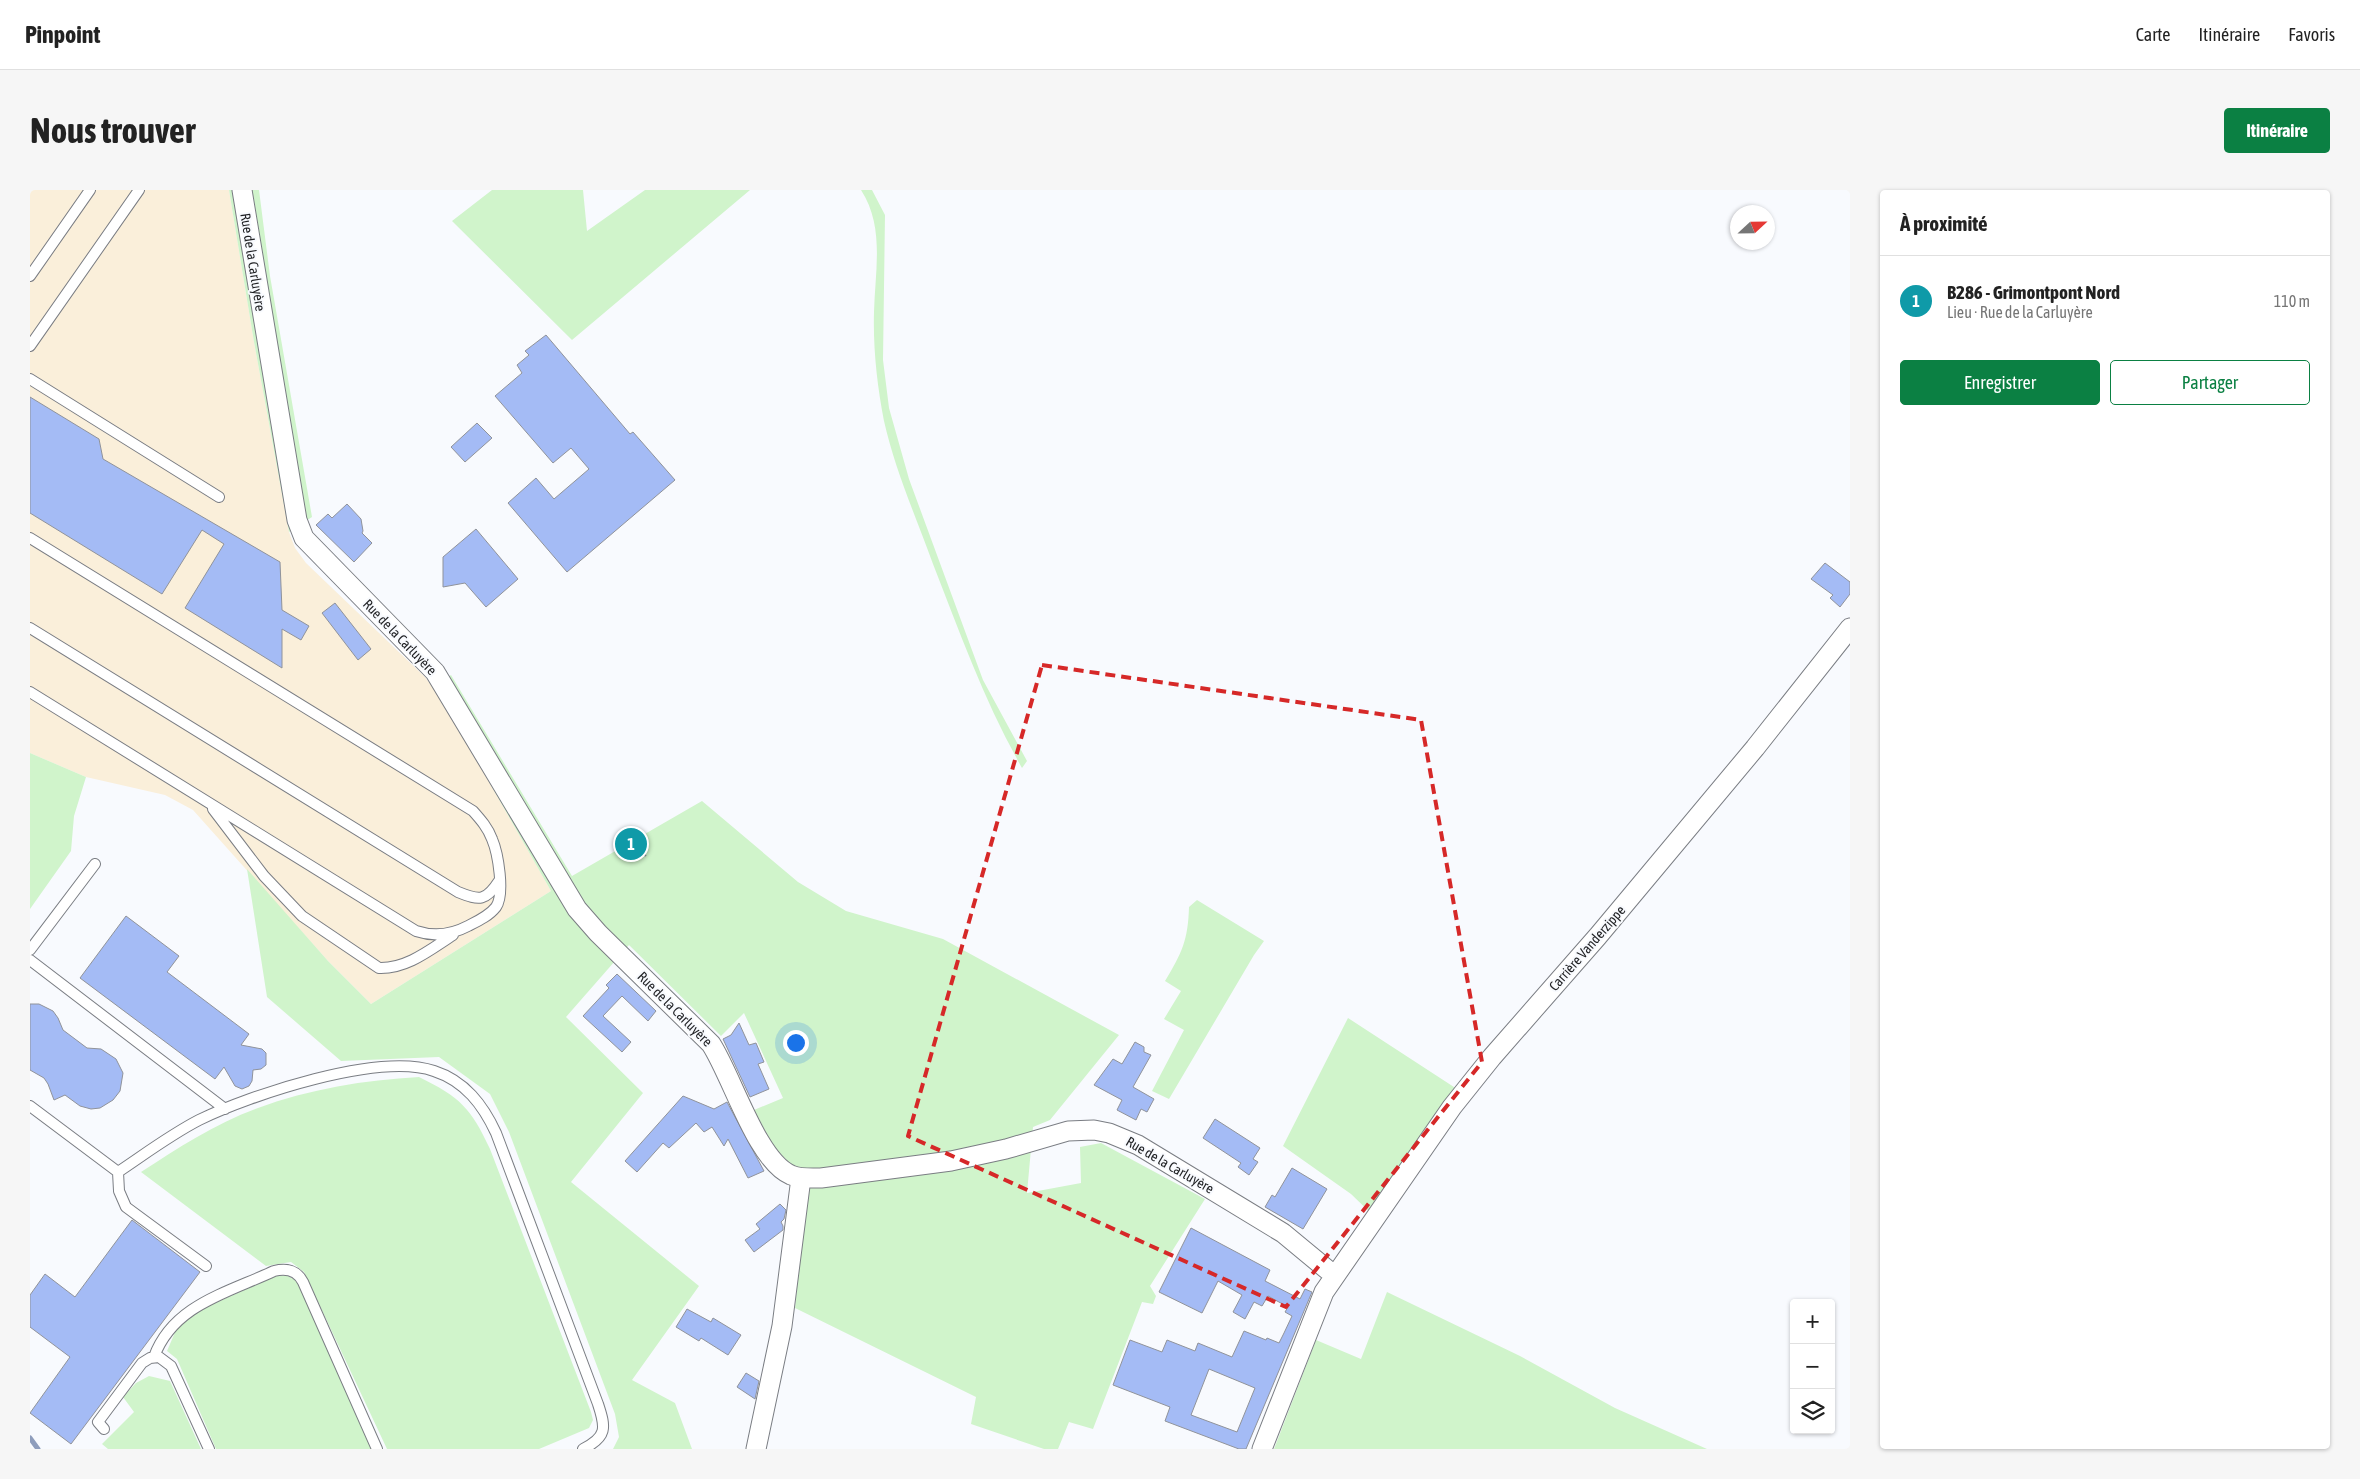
<!DOCTYPE html>
<html lang="fr">
<head>
<meta charset="utf-8">
<style>
  :root { --surface:#fff; --page:#f6f6f6; --text:#222; --muted:#767676; --line:#e0e0e0; --accent:#0b8043 }
  body { margin:0; font-family:"Asap Condensed",sans-serif; background:var(--page); color:var(--text) }
  .controls { position:absolute; right:15px; bottom:15px; display:grid; overflow:hidden; border-radius:5px; box-shadow:0 1px 4px #0004 }
  .controls button { width:45px; height:45px; display:grid; place-items:center; padding:0; border:0; border-bottom:1px solid var(--line); background:var(--surface); color:var(--text); font:25px sans-serif }
  .compass { position:absolute; left:1700px; top:15px; width:45px; height:45px; border-radius:50%; background:var(--surface); box-shadow:0 1px 4px #0004; rotate:68deg }
  .you { position:absolute; left:765px; top:852px; width:18px; height:18px; margin:-12px; border:4px solid #fff; border-radius:50%; background:#1a73e8; box-shadow:0 0 0 8px #1a73e833 }
  .badge { display:grid; place-items:center; width:32px; height:32px; border-radius:50%; background:var(--accent); color:#fff; font-size:16px; font-weight:700 }
  .pin { position:absolute; translate:-50% -50%; border:2px solid #fff; box-shadow:0 1px 5px #0006 }
  .list { margin:0; padding:0; list-style:none }
  h2 { display:flex; justify-content:space-between; align-items:center; height:65px; margin:0; padding:0 20px; font-size:21px }
  h2 small { font-size:16px; font-weight:400; color:var(--muted) }
  .list li { display:grid; grid-template-columns:32px 1fr auto; gap:15px; align-items:center; box-sizing:border-box; height:90px; padding:0 20px; border-top:1px solid var(--line) }
  .list b { display:block; font-size:19px; white-space:nowrap }
  .list p { margin:0; font-size:16px; white-space:nowrap; color:var(--muted) }
  .list em { font-size:16px; font-style:normal; color:var(--muted) }
  .actions { display:flex; gap:10px; padding:15px 20px }
  .actions a { flex:1; padding:11px 0; border:1px solid var(--accent); border-radius:5px; text-align:center; font-size:18px; color:var(--accent) }
  .actions .main { background:var(--accent); color:#fff }
  .icon { flex:none; width:28px; height:28px; fill:none; stroke:currentColor; stroke-width:2; stroke-linecap:round; stroke-linejoin:round }
  .map { position:relative; flex:none; width:1820px; height:1259px; overflow:hidden; border-radius:5px }
  header { display:flex; align-items:center; gap:30px; box-sizing:border-box; height:70px; padding:0 25px; background:var(--surface); border-bottom:1px solid var(--line) }
  header strong { font-size:24px }
  nav { display:flex; gap:28px; margin-inline-start:auto; font-size:18px }
  .intro { display:flex; align-items:center; justify-content:space-between; box-sizing:border-box; height:120px; padding:0 30px }
  h1 { margin:0; font-size:35px }
  .button { padding:12px 22px; border-radius:5px; background:var(--accent); color:#fff; font-size:18px; font-weight:700 }
  main { display:flex; gap:30px; padding:0 30px }
  aside { flex:1; background:var(--surface); border-radius:5px; box-shadow:0 1px 4px #0004 }
  .map>svg:first-child { display:block }
  .industrial { fill:#faefda }
  .green { fill:#d0f4cb }
  .lines { fill:none; stroke-linecap:round; stroke-linejoin:round }
  .stream { stroke:#8e9dbc; stroke-width:5 }
  .building { fill:#a4bbf5; stroke:#90939a; fill-rule:evenodd }
  .lane-casing { stroke:#7a7d83; stroke-width:12 }
  .street-casing { stroke:#7a7d83; stroke-width:21 }
  .lane { stroke:#fff; stroke-width:10 }
  .street { stroke:#fff; stroke-width:19 }
  .marked { fill:none; stroke:#d62828; stroke-width:4; stroke-dasharray:10 6; stroke-linejoin:round }
  .labels { text-anchor:middle; dominant-baseline:central; stroke-width:4; stroke-linejoin:round; paint-order:stroke }
  .street-label { font-size:14px; fill:#1f2023; stroke:#f8fafe }
</style>
</head>
<body>
<header>
<strong>Pinpoint</strong>
<nav><a>Carte</a><a>Itinéraire</a><a>Favoris</a></nav>
</header>
<div class="intro"><h1>Nous trouver</h1><a class="button">Itinéraire</a></div>
<main>
<div class="map">
<svg width="1820" height="1259" viewBox="0 0 1820 1259">
  <rect width="100%" height="100%" fill="#f8fafe"/>
  <path class="industrial" d="M 0,0 L 199,0 L 224,152 L 259,342 L 265,358 L 276,373 L 395,487 L 415,514 L 521,701 L 341,814 L 298,771 L 163,620 L 135,605 L 56,587 L 0,563 Z"/>
  <path class="green" d="M 199,0 L 229,0 L 240,86 L 282,327 L 259,342 L 224,152 Z
    M 462,0 L 553,0 L 557,41 L 615,0 L 720,0 L 542,150 L 422,31 Z
    M 831,0 L 842,0 L 855,25 L 853,170 L 859,218 L 879,289 L 953,490 L 997,571 L 992,578 C 955,513 930,443 903,374 C 886,327 865,280 854,231 C 847,195 843,158 844,122 C 845,81 855,37 831,0 Z
    M 421,485 L 542,686 L 672,611 L 768,692 L 816,721 L 913,749 L 1089,845 L 1020,930 L 1003,937 L 997,1003 L 1051,993 L 1050,957 L 1071,953 L 1175,1009 L 1120,1096 L 1126,1106 L 1123,1114 L 1112,1112 L 1063,1239 L 1039,1232 L 1028,1259 L 1014,1259 L 941,1234 L 946,1207 L 765,1118 L 773,1032 L 765,979 L 744,957 L 724,920 L 753,908 L 714,823 L 691,846 L 599,755 L 536,827 L 613,903 L 541,992 L 669,1096 L 602,1190 L 645,1213 L 662,1259 L 583,1259 L 589,1247 L 585,1224 L 479,942 L 460,904 L 409,867 L 311,871 L 237,807 L 217,679 L 298,771 L 341,814 L 521,701 L 415,514 L 403,498 Z
    M 0,563 L 56,587 L 44,626 L 41,661 L 0,719 Z
    M 1167,710 L 1234,751 L 1224,765 L 1139,909 L 1122,901 L 1154,840 L 1134,829 L 1151,801 L 1135,791 C 1152,763 1158,750 1159,717 Z
    M 1318,828 L 1427,899 L 1350,1032 L 1321,1004 L 1253,956 Z
    M 389,887 C 430,907 441,918 460,959 L 561,1222 L 563,1230 L 559,1238 L 509,1259 L 357,1259 L 274,1082 L 261,1072 L 236,1076 L 111,982 C 148,958 186,933 228,918 C 279,899 335,890 389,887 Z
    M 247,1085 L 258,1086 L 267,1091 L 342,1259 L 186,1259 L 147,1169 L 137,1161 L 146,1140 L 159,1125 Z
    M 1357,1102 L 1490,1166 L 1585,1218 L 1677,1259 L 1244,1259 L 1286,1150 L 1331,1169 Z
    M 119,1186 L 140,1191 L 171,1259 L 78,1259 L 72,1254 L 104,1222 L 93,1207 L 106,1193 Z"/>
  <g class="lines">
    <path class="stream" d="M 0,1248 L 8,1259"/>
  </g>
  <path class="building" d="M 516,145 L 600,244 L 603,242 L 645,290 L 537,382 L 478,313 L 506,288 L 524,309 L 559,279 L 541,258 L 523,273 L 465,206 L 492,183 L 487,175 L 499,165 L 495,161 Z
    M 0,207 L 69,249 L 73,269 L 250,372 L 252,420 L 279,436 L 271,450 L 252,439 L 252,478 L 155,418 L 194,354 L 172,340 L 132,404 L 0,323 Z
    M 447,233 L 462,248 L 435,272 L 421,257 Z
    M 317,314 L 331,329 L 333,341 L 332,343 L 342,353 L 324,372 L 286,335 L 298,324 L 302,328 Z
    M 446,339 L 488,389 L 456,417 L 435,393 L 413,397 L 413,367 Z
    M 1795,373 L 1820,392 L 1820,404 L 1810,417 L 1800,408 L 1803,405 L 1781,389 Z
    M 305,413 L 341,459 L 328,470 L 292,423 Z
    M 598,644 L 609,646 L 616,666 L 589,659 L 590,652 Z
    M 96,726 L 149,766 L 137,782 L 219,844 L 211,855 L 232,859 L 236,863 L 236,875 L 231,879 L 223,880 L 222,891 L 219,896 L 212,899 L 205,896 L 194,877 L 185,889 L 50,788 Z
    M 587,784 L 626,821 L 618,831 L 592,806 L 573,826 L 601,852 L 592,862 L 553,826 L 579,798 L 576,795 Z
    M 0,814 L 9,814 L 23,821 L 28,828 L 33,840 L 57,858 L 71,859 L 86,869 L 93,883 L 90,901 L 83,910 L 70,918 L 61,919 L 50,916 L 35,905 L 24,910 L 18,894 L 14,888 L 0,880 Z
    M 709,833 L 719,855 L 726,853 L 734,872 L 728,874 L 739,899 L 720,907 L 693,849 L 701,845 Z
    M 1105,852 L 1114,857 L 1114,862 L 1121,865 L 1103,897 L 1124,909 L 1117,922 L 1111,919 L 1106,930 L 1087,920 L 1092,910 L 1064,895 L 1083,869 L 1092,874 Z
    M 653,906 L 684,919 L 697,912 L 734,981 L 718,988 L 698,949 L 694,956 L 682,937 L 674,942 L 666,933 L 639,958 L 633,953 L 607,982 L 595,971 Z
    M 1185,929 L 1230,958 L 1223,969 L 1228,972 L 1219,985 L 1208,977 L 1211,973 L 1173,948 Z
    M 1262,978 L 1297,999 L 1273,1039 L 1235,1017 L 1242,1005 L 1245,1007 Z
    M 750,1014 L 756,1020 L 754,1029 L 751,1032 L 753,1036 L 753,1040 L 724,1062 L 715,1050 L 730,1039 L 726,1034 Z
    M 102,1030 L 170,1082 L 41,1254 L 0,1223 L 40,1167 L 0,1137 L 0,1105 L 15,1084 L 45,1107 Z
    M 1161,1038 L 1240,1080 L 1235,1091 L 1270,1109 L 1275,1099 L 1282,1102 L 1216,1259 L 1209,1259 L 1135,1231 L 1140,1217 L 1083,1195 L 1100,1150 L 1132,1162 L 1137,1150 L 1165,1161 L 1168,1153 L 1202,1167 L 1214,1141 L 1236,1150 L 1237,1148 L 1249,1153 L 1254,1143 L 1262,1126 L 1255,1122 L 1258,1117 L 1238,1106 L 1232,1116 L 1224,1112 L 1215,1129 L 1203,1122 L 1212,1105 L 1188,1091 L 1172,1123 L 1129,1102 ZM 1179,1179 L 1225,1198 L 1207,1242 L 1161,1225 Z
    M 657,1119 L 681,1132 L 683,1128 L 711,1145 L 698,1165 L 671,1148 L 669,1151 L 646,1137 Z
    M 716,1183 L 729,1191 L 725,1209 L 707,1197 Z"/>
  <g class="lines">
    <g class="lane-casing">
      <path id="lane" d="M 0,86 L 60,0
        M 0,156 L 109,0
        M 0,189 L 189,307
        M 0,348 L 443,621 C 451,630 458,638 462,649 C 468,663 475,704 466,717 C 459,726 448,731 438,736 C 421,745 404,747 386,741 L 0,502
        M 0,438 L 428,702 C 450,711 456,711 469,691
        M 183,619 L 234,686 L 272,726 L 349,778 C 377,779 401,759 423,745
        M 0,760 L 65,674
        M 0,770 L 195,919
        M 0,916 L 88,982 C 115,964 140,945 169,930 C 220,905 349,862 404,881 C 435,891 453,915 466,943 L 568,1214 C 576,1238 577,1247 553,1259
        M 88,982 L 89,1001 L 96,1017 L 176,1076
        M 124,1167 C 143,1115 197,1103 244,1081 C 256,1078 267,1080 273,1092 L 347,1259
        M 74,1239 L 68,1232 L 112,1173 L 120,1168 L 129,1167 L 141,1176 L 179,1259"/>
    </g>
    <g class="street-casing">
      <path id="street" d="M 212,0 L 267,330 L 274,348 L 405,482 L 547,719 L 568,743 L 681,854 C 702,886 727,971 761,985 C 770,989 781,988 791,988 L 921,971 L 976,959 L 1038,941 L 1064,940 L 1079,943 L 1108,955 L 1253,1043 L 1305,1086
        M 726,1259 L 752,1136 L 771,988
        M 1232,1259 L 1294,1102 L 1422,917 L 1462,867 L 1568,746 L 1725,558 L 1820,438"/>
    </g>
    <use href="#lane" class="lane"/>
    <use href="#street" class="street"/>
  </g>
  <path class="marked" d="M 1012,475 L 1391,530 L 1452,872 L 1256,1117 L 878,946 Z"/>
  <g class="labels">
    <g class="street-label">
      <text transform="translate(223 72) rotate(81)">Rue de la Carluyère</text>
      <text transform="translate(370 447) rotate(46)">Rue de la Carluyère</text>
      <text transform="translate(1557 758) rotate(-49)">Carrière Vanderzippe</text>
      <text transform="translate(645 819) rotate(45)">Rue de la Carluyère</text>
      <text transform="translate(1140 975) rotate(30)">Rue de la Carluyère</text>
    </g>
  </g>
</svg>
<div class="controls">
<button>+</button>
<button>−</button>
<button><svg class="icon" aria-label="layers" viewBox="0 0 24 24"><path d="M12 4l9 5-9 5-9-5zM3 14l9 5 9-5"/></svg></button>
</div>
<svg class="compass" viewBox="-18 -18 36 36"><path d="M0-13l5 13h-10z" fill="#e53935"/><path d="M0 13l5-13h-10z" fill="#767676"/></svg>
<div class="you"></div>
<div class="pin badge" style="left:601px;top:654px;background:#0f9aa8">1</div>
</div>
<aside>
<h2>À proximité<small></small></h2>
<ul class="list">
<li><span class="badge" style="background:#0f9aa8">1</span><div><b>B286 - Grimontpont Nord</b><p>Lieu · Rue de la Carluyère</p></div><em>110 m</em></li>
</ul>
<div class="actions"><a class="main">Enregistrer</a><a>Partager</a></div>
</aside>
</main>
</body>
</html>
